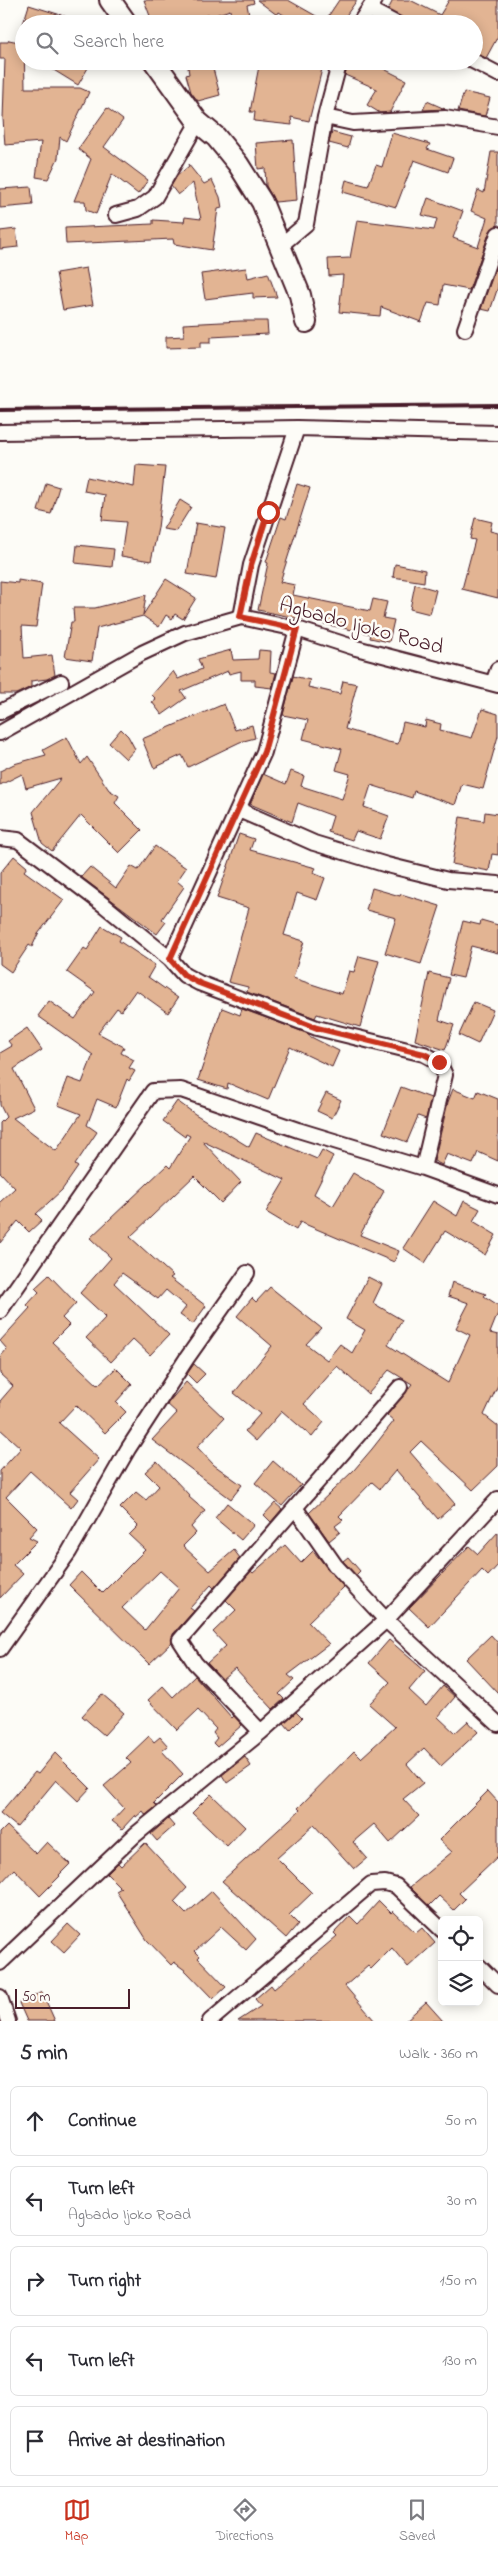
<!DOCTYPE html>
<html lang="en">
<head>
<meta charset="utf-8">
<style>
  :root { --surface:#fff; --page:#f7f7f7; --text:#2b2b33; --muted:#7c7c81; --line:#e1e1e2; --accent:#c8321e }
  body { margin:0; font-family:"Indie Flower",sans-serif; background:var(--page); color:var(--text) }
  .controls { position:absolute; right:15px; bottom:15px; display:grid; overflow:hidden; border-radius:8px; box-shadow:0 2px 12px #0003 }
  .controls button { width:45px; height:45px; display:grid; place-items:center; padding:0; border:0; border-bottom:1px solid var(--line); background:var(--surface); color:var(--text); font:25px sans-serif }
  .scale { position:absolute; left:15px; bottom:12px; width:115px; box-sizing:border-box; padding-left:5px; border:2px solid #4a1f2b; border-top:0; font-size:14px; line-height:18px; white-space:nowrap; color:#4a1f2b; -webkit-text-stroke:4px #fdfcf7; paint-order:stroke }
  .stop { position:absolute; width:15px; height:15px; margin:-11px; border:4px solid #c8321e; border-radius:50%; background:#fff }
  .stop.end { background:#c8321e; border-color:#fff; box-shadow:0 1px 5px #0008 }
  .list { margin:0; padding:0; list-style:none }
  h2 { display:flex; justify-content:space-between; align-items:center; height:65px; margin:0; padding:0 20px; font-size:21px }
  h2 small { font-size:16px; font-weight:400; color:var(--muted) }
  .list li { display:grid; grid-template-columns:32px 1fr auto; gap:15px; align-items:center; box-sizing:border-box; height:70px; margin:0 10px 10px; padding:0 10px; border:1px solid var(--line); border-radius:8px }
  .list b { display:block; font-size:19px; white-space:nowrap }
  .list p { margin:0; font-size:16px; white-space:nowrap; color:var(--muted) }
  .list em { font-size:16px; font-style:normal; color:var(--muted) }
  .icon { flex:none; width:28px; height:28px; fill:none; stroke:currentColor; stroke-width:2; stroke-linecap:round; stroke-linejoin:round }
  .map { position:relative; flex:none; width:498px; height:2021px; overflow:hidden }
  .search { position:absolute; background:var(--surface); box-shadow:0 2px 12px #0003; left:15px; right:15px; top:15px; height:55px; display:flex; align-items:center; gap:12px; box-sizing:border-box; padding:0 18px; border-radius:28px; color:var(--muted); font-size:19px }
  .sheet { height:465px; background:var(--surface) }
  nav { display:flex; justify-content:space-around; align-items:center; box-sizing:border-box; height:70px; border-top:1px solid var(--line); background:var(--surface); font-size:14px; color:var(--muted) }
  nav a { display:grid; justify-items:center; gap:2px }
  nav .on { color:var(--accent) }
  .map>svg:first-child { display:block }
  .building { fill:#e2b493; stroke:#4a1f2b; fill-rule:evenodd }
  .lines { fill:none; stroke-linecap:round; stroke-linejoin:round }
  .street-casing { stroke:#4a1f2b; stroke-width:18 }
  .secondary-casing { stroke:#4a1f2b; stroke-width:24 }
  .street { stroke:#fdfcf7; stroke-width:14 }
  .secondary { stroke:#fdfcf7; stroke-width:20 }
  .rail { stroke:#4a1f2b; stroke-width:4 }
  .route { stroke:#c8321e; stroke-width:6 }
  .labels { text-anchor:middle; dominant-baseline:central; stroke-width:5; stroke-linejoin:round; paint-order:stroke }
  .street-label { font-size:22px; fill:#4a1f2b; stroke:#fdfcf7 }
</style>
</head>
<body>
<div class="map">
<svg width="498" height="2021" viewBox="0 0 498 2021">
  <rect width="100%" height="100%" fill="#fdfcf7"/>
  <filter id="ink" filterUnits="userSpaceOnUse"><feTurbulence type="fractalNoise" baseFrequency=".02" numOctaves="2"/><feDisplacementMap in="SourceGraphic" scale="10" xChannelSelector="R" yChannelSelector="G"/><feConvolveMatrix kernelMatrix="1 2 1 2 8 2 1 2 1" color-interpolation-filters="sRGB"/></filter>
  <g filter="url(#ink)">
    <path class="building" d="M 144,0 L 253,0 L 254,3 L 247,5 L 251,24 L 232,24 L 230,10 L 209,17 L 209,14 L 184,24 L 153,24 Z
      M 257,0 L 288,0 L 325,21 L 339,0 L 357,0 L 340,24 L 298,24 L 279,12 L 277,15 Z
      M 393,0 L 410,0 L 440,15 L 449,0 L 498,0 L 498,36 L 486,58 L 474,53 L 474,24 L 409,24 L 388,10 Z
      M 29,5 L 80,21 L 80,24 L 23,24 Z
      M 9,40 L 24,43 L 25,88 L 80,88 L 89,92 L 66,141 L 60,137 L 58,158 L 48,179 L 36,177 L 41,142 L 5,145 L 3,119 L 5,59 L 0,59 L 0,42 L 8,42 Z
      M 39,61 L 92,61 L 78,85 Z
      M 187,61 L 211,61 L 220,95 L 198,101 L 191,92 L 186,75 L 189,74 Z
      M 260,61 L 331,61 L 329,68 L 323,65 L 309,121 L 291,117 L 292,125 L 254,121 L 255,112 L 250,112 Z
      M 349,61 L 383,61 L 381,65 L 384,66 L 384,69 L 406,80 L 390,112 L 380,113 L 367,105 L 377,89 L 345,75 Z
      M 464,92 L 490,98 L 485,116 L 458,111 Z
      M 427,101 L 445,109 L 423,110 Z
      M 107,108 L 123,120 L 104,147 L 148,180 L 138,194 L 112,174 L 96,214 L 86,210 L 85,201 L 74,201 L 91,159 L 78,149 Z
      M 332,132 L 351,137 L 348,148 L 329,143 Z
      M 392,133 L 430,144 L 427,149 L 453,158 L 448,172 L 414,160 L 396,207 L 343,192 L 346,180 L 368,186 L 376,165 L 382,167 Z
      M 293,140 L 297,200 L 275,202 L 266,186 L 265,168 L 258,169 L 256,143 Z
      M 491,152 L 498,152 L 498,225 L 490,231 L 469,290 L 443,285 L 440,305 L 428,303 L 421,322 L 381,307 L 380,316 L 339,312 L 343,275 L 329,276 L 328,259 L 350,258 L 357,220 L 434,230 L 437,219 L 422,215 L 428,198 L 463,211 L 453,238 L 478,247 L 487,218 L 471,211 L 478,190 L 484,193 Z
      M 188,164 L 204,184 L 212,180 L 220,197 L 222,208 L 218,209 L 212,250 L 174,244 L 173,239 L 66,244 L 65,228 L 153,224 L 153,220 L 184,222 L 185,217 L 201,219 L 193,183 L 178,195 L 171,186 L 177,176 L 189,166 Z
      M 31,187 L 33,205 L 0,208 L 0,189 Z
      M 16,229 L 18,247 L 0,249 L 0,231 Z
      M 498,261 L 498,287 L 490,311 L 481,309 Z
      M 86,268 L 93,305 L 63,310 L 56,273 Z
      M 246,268 L 248,278 L 268,273 L 277,297 L 253,298 L 253,293 L 205,299 L 201,274 Z
      M 241,321 L 267,321 L 268,334 L 211,337 L 211,342 L 201,342 L 201,347 L 166,348 L 166,337 L 184,336 L 183,324 Z
      M 136,465 L 165,467 L 158,528 L 151,561 L 121,556 L 126,522 L 102,520 L 105,495 L 84,491 L 87,477 L 134,487 Z
      M 46,483 L 59,487 L 51,514 L 38,511 Z
      M 297,484 L 310,488 L 280,582 L 295,585 L 293,595 L 370,611 L 373,599 L 387,602 L 383,618 L 394,620 L 389,642 L 370,638 L 371,634 L 258,610 L 268,563 L 266,562 L 281,517 L 286,519 Z
      M 180,500 L 191,507 L 176,531 L 163,529 Z
      M 475,518 L 492,522 L 490,531 L 498,533 L 498,598 L 462,589 L 475,540 L 470,539 Z
      M 196,523 L 225,528 L 216,579 L 187,574 Z
      M 77,545 L 114,549 L 112,567 L 75,563 Z
      M 395,564 L 425,570 L 424,582 L 393,577 Z
      M 166,579 L 196,598 L 183,619 L 175,614 L 172,619 L 166,615 L 159,627 L 143,616 L 97,628 L 92,661 L 65,657 L 71,622 L 74,622 L 73,608 L 95,608 L 146,595 L 143,615 Z
      M 18,580 L 42,584 L 36,627 L 22,626 L 24,658 L 52,655 L 55,675 L 47,679 L 31,681 L 31,687 L 16,694 L 0,694 L 0,581 L 18,583 Z
      M 415,584 L 436,590 L 430,614 L 410,609 Z
      M 231,650 L 233,660 L 258,659 L 259,650 L 271,651 L 270,672 L 276,673 L 272,688 L 255,686 L 255,680 L 241,680 L 241,671 L 229,674 L 228,671 L 181,691 L 186,698 L 162,715 L 152,702 L 156,699 L 152,695 L 173,671 L 178,679 L 202,669 L 198,659 Z
      M 293,676 L 310,680 L 308,687 L 340,694 L 343,681 L 357,684 L 345,729 L 388,742 L 398,744 L 403,722 L 425,727 L 426,720 L 441,724 L 440,730 L 472,738 L 482,709 L 498,714 L 498,736 L 483,789 L 462,784 L 455,805 L 414,791 L 412,798 L 371,785 L 364,807 L 389,816 L 380,839 L 356,831 L 352,840 L 328,832 L 333,816 L 298,803 L 292,822 L 250,804 L 263,774 L 286,784 L 291,771 L 304,776 L 301,786 L 342,799 L 350,774 L 336,770 L 342,749 L 303,739 L 308,720 L 283,715 Z
      M 224,704 L 235,730 L 252,725 L 255,738 L 240,742 L 188,767 L 182,755 L 154,768 L 142,739 Z
      M 121,729 L 128,736 L 135,749 L 126,759 L 109,743 Z
      M 67,737 L 81,764 L 87,757 L 109,790 L 119,796 L 115,803 L 142,830 L 119,853 L 81,815 L 52,851 L 42,843 L 33,812 L 61,778 L 26,788 L 22,774 L 0,785 L 0,771 L 14,764 L 46,755 L 43,750 Z
      M 485,812 L 498,814 L 498,855 L 492,854 L 489,871 L 452,864 L 460,817 L 484,821 Z
      M 239,834 L 254,839 L 250,850 L 316,868 L 313,873 L 325,878 L 317,900 L 297,893 L 284,935 L 304,941 L 293,978 L 342,994 L 349,971 L 354,972 L 359,956 L 379,961 L 360,1027 L 317,1014 L 315,1018 L 247,992 L 248,987 L 228,982 L 249,908 L 217,898 Z
      M 155,846 L 186,868 L 177,881 L 184,887 L 162,919 L 166,922 L 157,934 L 81,877 L 90,867 L 116,888 L 131,866 L 138,870 Z
      M 14,856 L 27,867 L 24,871 L 64,900 L 38,934 L 32,947 L 29,945 L 11,972 L 0,964 L 0,873 Z
      M 372,888 L 400,896 L 401,894 L 440,906 L 421,964 L 385,953 L 396,918 L 366,910 Z
      M 481,920 L 498,925 L 498,953 L 471,946 L 463,978 L 449,975 L 463,921 L 480,925 Z
      M 102,926 L 121,937 L 119,941 L 155,965 L 148,977 L 178,998 L 168,1013 L 136,990 L 121,1011 L 117,1008 L 98,1033 L 124,1047 L 121,1053 L 134,1060 L 129,1068 L 135,1071 L 129,1081 L 127,1079 L 116,1107 L 97,1099 L 87,1125 L 97,1132 L 75,1165 L 78,1167 L 62,1190 L 36,1214 L 42,1220 L 29,1232 L 18,1221 L 0,1243 L 0,1202 L 15,1188 L 0,1172 L 0,1123 L 6,1117 L 0,1105 L 0,1053 L 12,1046 L 8,1041 L 27,1028 L 42,1050 L 14,1069 L 34,1108 L 13,1118 L 56,1151 L 81,1114 L 58,1105 L 68,1078 L 82,1083 L 93,1055 L 38,1016 L 49,1001 L 75,1019 L 95,992 L 67,972 L 84,948 L 87,950 Z
      M 429,973 L 449,978 L 439,1020 L 454,1025 L 445,1050 L 415,1040 Z
      M 474,1002 L 493,1010 L 478,1044 L 459,1035 Z
      M 222,1008 L 240,1015 L 242,1009 L 309,1034 L 309,1036 L 339,1051 L 332,1067 L 290,1047 L 268,1100 L 228,1083 L 227,1089 L 198,1080 Z
      M 401,1087 L 431,1098 L 426,1119 L 418,1116 L 407,1142 L 383,1133 Z
      M 453,1089 L 475,1098 L 478,1091 L 498,1099 L 498,1161 L 478,1152 L 473,1164 L 447,1154 L 442,1165 L 434,1161 L 448,1102 Z
      M 326,1093 L 341,1100 L 332,1118 L 317,1111 Z
      M 177,1101 L 195,1114 L 249,1147 L 256,1133 L 317,1159 L 322,1150 L 333,1156 L 314,1194 L 333,1206 L 353,1173 L 384,1191 L 360,1235 L 399,1251 L 394,1262 L 300,1222 L 296,1230 L 266,1212 L 285,1180 L 202,1141 L 241,1182 L 221,1203 L 194,1176 L 130,1237 L 173,1276 L 170,1278 L 206,1306 L 193,1324 L 180,1315 L 186,1307 L 166,1290 L 158,1299 L 122,1273 L 114,1283 L 169,1335 L 150,1355 L 133,1339 L 111,1362 L 86,1338 L 106,1317 L 80,1293 L 111,1258 L 90,1238 L 167,1165 L 170,1168 L 190,1136 L 186,1134 L 185,1137 L 163,1121 Z
      M 433,1201 L 457,1216 L 464,1201 L 480,1209 L 473,1221 L 496,1235 L 485,1255 L 445,1231 L 425,1263 L 403,1248 Z
      M 49,1275 L 76,1303 L 62,1318 L 69,1325 L 52,1342 L 98,1385 L 116,1368 L 132,1384 L 116,1402 L 126,1412 L 105,1433 L 76,1405 L 59,1423 L 99,1459 L 70,1492 L 78,1499 L 71,1508 L 30,1471 L 6,1497 L 37,1528 L 29,1537 L 37,1541 L 13,1565 L 23,1574 L 0,1598 L 0,1471 L 21,1448 L 0,1429 L 0,1401 L 13,1386 L 0,1374 L 0,1357 L 7,1349 L 0,1341 L 30,1308 L 27,1305 L 39,1292 L 35,1288 Z
      M 368,1277 L 382,1284 L 373,1303 L 402,1320 L 388,1345 L 448,1383 L 470,1335 L 456,1328 L 469,1303 L 448,1296 L 452,1282 L 486,1294 L 484,1296 L 498,1305 L 498,1313 L 490,1333 L 498,1335 L 498,1385 L 484,1415 L 498,1426 L 498,1466 L 473,1490 L 421,1441 L 410,1452 L 455,1504 L 438,1519 L 396,1470 L 380,1489 L 372,1482 L 339,1516 L 343,1520 L 335,1526 L 340,1532 L 329,1541 L 309,1513 L 354,1470 L 372,1449 L 394,1421 L 387,1415 L 412,1384 L 389,1370 L 368,1394 L 337,1366 L 304,1404 L 324,1422 L 312,1437 L 282,1411 L 256,1441 L 245,1431 L 260,1414 L 234,1393 L 272,1346 L 237,1316 L 252,1298 L 256,1302 L 270,1287 L 321,1328 L 306,1344 L 327,1360 L 340,1344 L 352,1353 L 365,1330 L 346,1319 Z
      M 194,1364 L 205,1374 L 196,1383 L 187,1374 Z
      M 186,1382 L 224,1418 L 197,1447 L 214,1465 L 242,1485 L 231,1499 L 152,1440 L 177,1413 L 167,1404 Z
      M 157,1461 L 190,1496 L 189,1497 L 205,1511 L 191,1527 L 196,1533 L 183,1546 L 210,1571 L 234,1550 L 240,1558 L 214,1588 L 211,1585 L 190,1608 L 194,1611 L 173,1634 L 172,1642 L 149,1664 L 69,1585 L 81,1572 L 102,1593 L 145,1550 L 129,1535 L 138,1526 L 120,1508 L 136,1492 L 146,1500 L 159,1486 L 145,1472 ZM 160,1571 L 179,1588 L 145,1630 L 122,1608 Z
      M 273,1461 L 301,1485 L 282,1506 L 255,1483 Z
      M 227,1503 L 254,1525 L 241,1540 L 215,1518 Z
      M 275,1503 L 282,1509 L 271,1522 L 264,1515 Z
      M 498,1532 L 498,1565 L 488,1576 L 482,1570 L 429,1627 L 409,1608 L 469,1546 L 478,1554 Z
      M 285,1545 L 301,1563 L 313,1551 L 344,1587 L 308,1622 L 329,1644 L 288,1675 L 294,1680 L 279,1694 L 284,1699 L 273,1709 L 235,1668 L 222,1679 L 207,1663 L 226,1646 L 213,1632 L 236,1610 L 226,1600 L 251,1571 L 253,1573 Z
      M 348,1557 L 360,1571 L 356,1575 L 343,1561 Z
      M 491,1635 L 498,1643 L 498,1693 L 466,1659 Z
      M 389,1640 L 425,1671 L 409,1690 L 426,1706 L 443,1686 L 455,1697 L 438,1717 L 455,1733 L 468,1721 L 478,1732 L 441,1766 L 424,1748 L 407,1764 L 423,1783 L 403,1799 L 419,1816 L 390,1843 L 374,1824 L 353,1842 L 367,1858 L 354,1869 L 314,1825 L 277,1858 L 312,1893 L 289,1915 L 298,1924 L 286,1938 L 222,1881 L 300,1810 L 298,1808 L 354,1751 L 361,1758 L 395,1727 L 369,1704 L 390,1682 L 369,1663 Z
      M 195,1676 L 232,1718 L 234,1716 L 242,1725 L 217,1747 L 213,1743 L 217,1738 L 213,1733 L 216,1729 L 198,1710 L 177,1730 L 148,1700 L 163,1686 L 173,1697 Z
      M 102,1694 L 124,1713 L 104,1735 L 82,1716 Z
      M 296,1712 L 302,1718 L 290,1730 L 284,1723 Z
      M 149,1736 L 154,1742 L 160,1737 L 168,1746 L 162,1751 L 183,1774 L 154,1803 L 157,1806 L 146,1815 L 143,1811 L 136,1817 L 135,1815 L 122,1829 L 112,1821 L 124,1808 L 104,1786 L 131,1763 L 126,1758 Z
      M 55,1753 L 90,1788 L 78,1801 L 56,1780 L 17,1827 L 0,1813 L 35,1772 L 38,1774 Z
      M 245,1757 L 251,1766 L 227,1783 L 222,1775 Z
      M 488,1791 L 498,1802 L 498,1856 L 459,1893 L 465,1899 L 454,1910 L 439,1896 L 429,1906 L 410,1887 L 452,1852 L 439,1840 Z
      M 211,1794 L 245,1827 L 227,1846 L 192,1813 Z
      M 168,1819 L 174,1826 L 157,1841 L 151,1834 Z
      M 7,1826 L 36,1854 L 47,1842 L 70,1864 L 59,1875 L 60,1876 L 40,1896 L 14,1869 L 0,1884 L 0,1833 Z
      M 145,1843 L 187,1888 L 174,1902 L 186,1914 L 212,1891 L 256,1939 L 246,1950 L 221,1927 L 195,1951 L 200,1956 L 198,1958 L 226,1987 L 213,1999 L 186,1971 L 174,1962 L 171,1965 L 147,1940 L 116,1891 L 121,1888 L 107,1874 L 118,1863 L 121,1866 Z
      M 379,1901 L 391,1913 L 393,1911 L 416,1933 L 422,1928 L 435,1943 L 408,1967 L 392,1948 L 371,1969 L 368,1966 L 345,1986 L 375,2021 L 238,2021 L 261,2006 L 255,1999 L 271,1985 L 274,1989 L 337,1936 L 334,1933 L 350,1916 L 358,1924 Z
      M 68,1924 L 80,1935 L 64,1952 L 52,1941 Z
      M 42,1992 L 55,2021 L 27,2021 L 19,2003 Z
      M 426,2002 L 443,2021 L 405,2021 Z"/>
    <g class="lines">
      <g class="street-casing">
        <path id="street" d="M 370,10 L 397,24
          M 359,24 L 375,0
          M 473,61 L 498,74
          M 325,117 L 353,123 L 445,118 L 498,127
          M 116,215 L 138,209 L 155,197 L 198,122
          M 280,246 L 306,224 L 325,117 L 340,61
          M 465,329 L 498,234
          M 0,432 L 297,428 L 498,433
          M 241,617 L 251,565 L 297,428
          M 493,683 L 498,669
          M 0,712 L 61,682
          M 0,733 L 142,653 L 185,633 L 241,617 L 297,629 L 356,648 L 498,685
          M 239,810 L 314,843 L 387,865 L 448,880 L 498,884
          M 0,838 L 18,840 L 105,906 L 170,959 L 184,975 L 199,983 L 317,1028 L 424,1054 L 439,1062 L 445,1075 L 423,1168
          M 170,959 L 264,752 L 297,629
          M 0,1311 L 153,1091 L 181,1090 L 298,1130 L 423,1168 L 498,1195
          M 296,1509 L 335,1565 L 386,1620 L 498,1724
          M 0,1649 L 69,1552 L 128,1449 L 187,1358 L 247,1273
          M 261,1732 L 195,1663 L 180,1640 L 400,1387
          M 0,1963 L 135,1835 L 261,1732 L 386,1620 L 498,1499
          M 479,1966 L 498,1985
          M 0,1997 L 8,2021
          M 210,2021 L 371,1884 L 385,1883 L 396,1886 L 442,1930"/>
      </g>
      <g class="secondary-casing">
        <path id="secondary" d="M 110,0 L 127,24
          M 154,61 L 198,122 L 216,137 L 238,164 L 262,202 L 300,295 L 306,322"/>
      </g>
      <use href="#street" class="street"/>
      <use href="#secondary" class="secondary"/>
      <path class="rail" d="M 0,410 L 498,405"/>
    </g>
  </g>
  <g class="lines" filter="url(#ink)">
    <path class="route" d="M 268,512 L 251,565 L 240,617 L 297,629 L 264,752 L 170,959 L 184,975 L 199,983 L 317,1028 L 424,1054 L 439,1062"/>
  </g>
  <g class="labels">
    <g class="street-label">
      <text transform="translate(361 627) rotate(15)">Agbado Ijoko Road</text>
    </g>
  </g>
</svg>
<div class="controls">
<button><svg class="icon" aria-label="locate" viewBox="0 0 24 24"><circle cx="12" cy="12" r="6"/><path d="M12 2v4M12 18v4M2 12h4M18 12h4"/></svg></button>
<button><svg class="icon" aria-label="layers" viewBox="0 0 24 24"><path d="M12 4l9 5-9 5-9-5zM3 14l9 5 9-5"/></svg></button>
</div>
<div class="scale">50 m</div>
<div class="stop" style="left:268px;top:512px"></div>
<div class="stop end" style="left:439px;top:1062px"></div>
<div class="search"><svg class="icon" aria-label="search" viewBox="0 0 24 24"><circle cx="10" cy="10" r="6"/><path d="M15 15l6 6"/></svg>Search here</div>
</div>
<section class="sheet">
<h2>5 min<small>Walk · 360 m</small></h2>
<ul class="list">
<li><svg class="icon" aria-label="ahead" viewBox="0 0 24 24"><path d="M12 20V5M6 11l6-6 6 6"/></svg><div><b>Continue</b></div><em>50 m</em></li>
<li><svg class="icon" aria-label="left" viewBox="0 0 24 24"><path d="M17 20v-9H6M10 6l-5 5 5 5"/></svg><div><b>Turn left</b><p>Agbado Ijoko Road</p></div><em>30 m</em></li>
<li><svg class="icon" aria-label="right" viewBox="0 0 24 24"><path d="M7 20v-9h11M14 6l5 5-5 5"/></svg><div><b>Turn right</b></div><em>150 m</em></li>
<li><svg class="icon" aria-label="left" viewBox="0 0 24 24"><path d="M17 20v-9H6M10 6l-5 5 5 5"/></svg><div><b>Turn left</b></div><em>130 m</em></li>
<li><svg class="icon" aria-label="arrive" viewBox="0 0 24 24"><path d="M6 21V4h12l-3 4 3 4H6"/></svg><div><b>Arrive at destination</b></div></li>
</ul>
</section>
<nav>
<a class="on"><svg class="icon" aria-label="map" viewBox="0 0 24 24"><path d="M3 6l6-2 6 2 6-2v14l-6 2-6-2-6 2zM9 4v14M15 6v14"/></svg>Map</a>
<a><svg class="icon" aria-label="directions" viewBox="0 0 24 24"><path d="M12 3l9 9-9 9-9-9zM9 14v-3h6M13 9l2 2-2 2"/></svg>Directions</a>
<a><svg class="icon" aria-label="saved" viewBox="0 0 24 24"><path d="M7 4h10v16l-5-4-5 4z"/></svg>Saved</a>
</nav>
</body>
</html>
